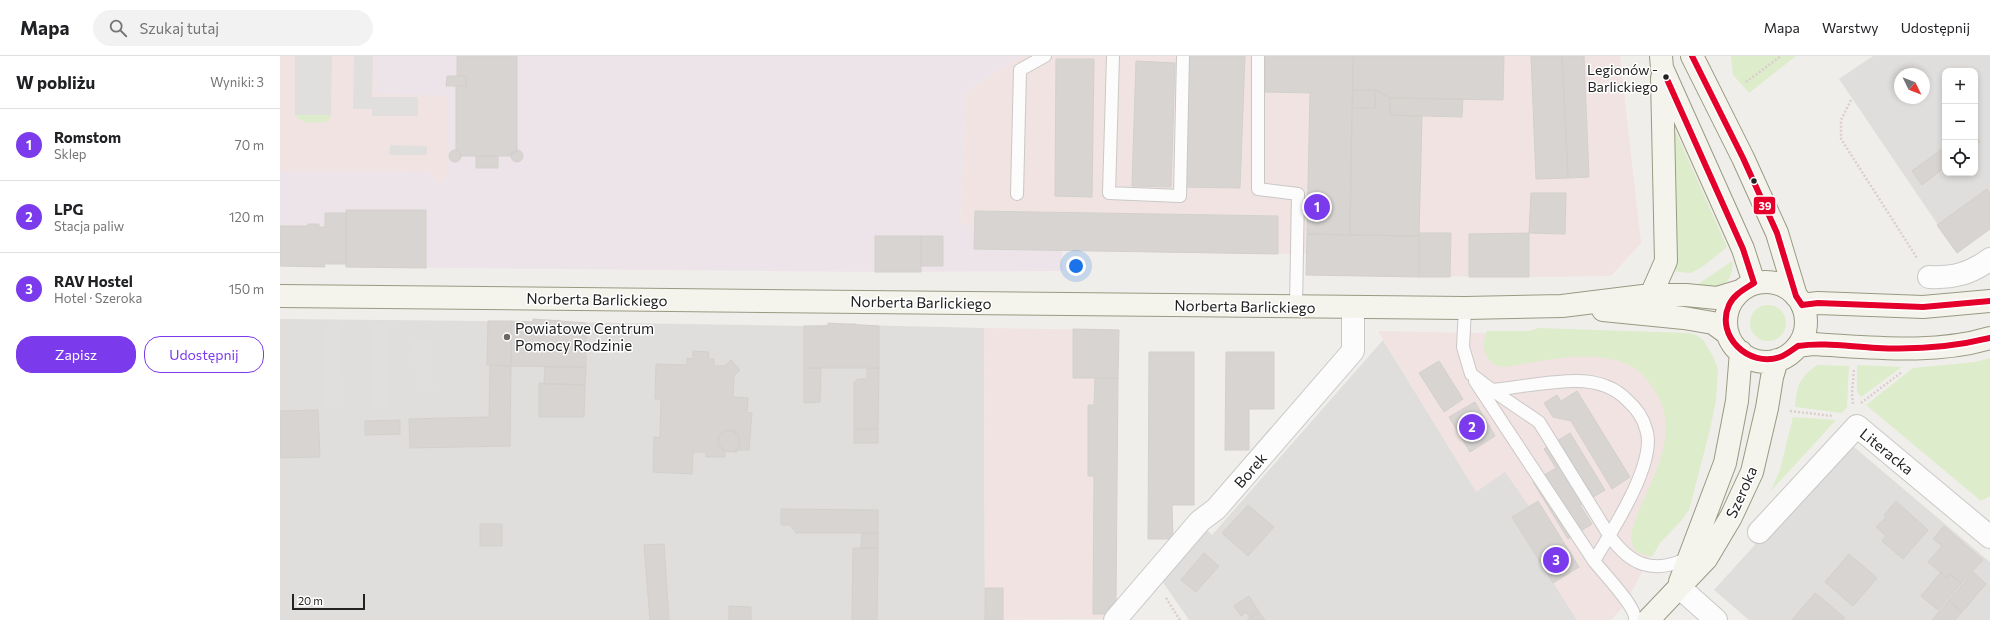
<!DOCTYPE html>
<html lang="pl">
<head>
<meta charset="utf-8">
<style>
  :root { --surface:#fff; --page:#f2f2f2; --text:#202124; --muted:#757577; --line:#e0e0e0; --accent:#7c3aed }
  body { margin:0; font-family:Commissioner,sans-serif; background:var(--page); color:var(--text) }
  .controls { position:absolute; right:12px; top:12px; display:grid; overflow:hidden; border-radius:8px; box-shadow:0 2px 6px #0003 }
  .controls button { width:36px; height:36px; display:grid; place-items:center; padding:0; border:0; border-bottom:1px solid var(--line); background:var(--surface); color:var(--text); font:20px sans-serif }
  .compass { position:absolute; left:1614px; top:12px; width:36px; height:36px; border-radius:50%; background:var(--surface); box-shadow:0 2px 6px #0003; rotate:133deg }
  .scale { position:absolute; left:12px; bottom:10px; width:73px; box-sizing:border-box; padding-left:4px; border:2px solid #222; border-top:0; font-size:11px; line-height:14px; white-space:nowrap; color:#222; -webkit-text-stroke:3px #fff; paint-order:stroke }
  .you { position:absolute; left:796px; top:210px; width:14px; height:14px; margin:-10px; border:3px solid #fff; border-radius:50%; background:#1a73e8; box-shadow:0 0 0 6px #1a73e833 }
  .badge { display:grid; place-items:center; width:26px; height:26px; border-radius:50%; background:var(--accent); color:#fff; font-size:13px; font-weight:700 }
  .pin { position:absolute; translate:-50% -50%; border:2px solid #fff; box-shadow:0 1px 4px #0006 }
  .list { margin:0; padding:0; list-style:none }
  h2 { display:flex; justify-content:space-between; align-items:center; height:52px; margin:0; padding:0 16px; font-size:17px }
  h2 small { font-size:13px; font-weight:400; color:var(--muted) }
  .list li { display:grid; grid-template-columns:26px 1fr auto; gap:12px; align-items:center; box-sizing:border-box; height:72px; padding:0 16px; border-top:1px solid var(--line) }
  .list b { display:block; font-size:15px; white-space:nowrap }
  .list p { margin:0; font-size:13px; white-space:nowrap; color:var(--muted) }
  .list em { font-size:13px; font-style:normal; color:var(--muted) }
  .actions { display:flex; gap:8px; padding:12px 16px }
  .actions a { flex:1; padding:9px 0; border:1px solid var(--accent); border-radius:16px; text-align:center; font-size:14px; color:var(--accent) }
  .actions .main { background:var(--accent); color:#fff }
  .icon { flex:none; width:22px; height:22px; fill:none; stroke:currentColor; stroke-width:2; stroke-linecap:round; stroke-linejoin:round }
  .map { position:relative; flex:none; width:1710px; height:564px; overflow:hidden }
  header { display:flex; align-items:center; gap:24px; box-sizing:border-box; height:56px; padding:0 20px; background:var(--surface); border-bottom:1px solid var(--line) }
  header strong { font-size:19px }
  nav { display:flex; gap:22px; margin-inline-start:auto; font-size:14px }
  .search { width:280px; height:36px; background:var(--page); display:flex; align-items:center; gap:10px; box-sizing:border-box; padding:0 14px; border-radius:22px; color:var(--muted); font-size:15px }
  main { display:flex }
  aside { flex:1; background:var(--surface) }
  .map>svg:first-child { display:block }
  .residential { fill:#dfdedc; fill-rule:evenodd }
  .commercial { fill:#f1e3e1 }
  .industrial { fill:#ede4e9 }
  .grass { fill:#ddeccb }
  .parking { fill:#e0dfde }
  .building { fill:#d7d4d2; stroke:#d3d0cc }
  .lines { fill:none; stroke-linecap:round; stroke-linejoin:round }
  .lane-casing { stroke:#c9c8c7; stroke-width:14 }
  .street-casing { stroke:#c9c8c7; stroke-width:24 }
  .secondary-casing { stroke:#999a82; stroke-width:24 }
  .path { stroke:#dccecd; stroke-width:2.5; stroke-dasharray:2 2; stroke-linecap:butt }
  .lane { stroke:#fdfcfc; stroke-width:12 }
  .street { stroke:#fdfcfc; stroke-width:22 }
  .secondary { stroke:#f4f4ed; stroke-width:22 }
  .bus-1-casing { stroke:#fff; stroke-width:9 }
  .bus-1 { stroke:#e4002b; stroke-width:6 }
  .bus-dot { fill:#222; stroke:#fff; stroke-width:1.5 }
  .poi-dot { fill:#6a6968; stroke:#fff; stroke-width:1.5 }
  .labels { text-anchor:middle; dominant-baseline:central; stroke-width:3; stroke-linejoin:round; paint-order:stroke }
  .bus-label { font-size:14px; fill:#222; stroke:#fff; text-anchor:end }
  .street-label { font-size:15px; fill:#222; stroke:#fff }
  .poi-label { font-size:15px; fill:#222; stroke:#fff; text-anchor:start }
  .line-badge { stroke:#fff; stroke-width:1.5 }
  .badge-label { font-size:11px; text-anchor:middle; font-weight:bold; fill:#fff }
</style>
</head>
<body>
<header>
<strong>Mapa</strong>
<div class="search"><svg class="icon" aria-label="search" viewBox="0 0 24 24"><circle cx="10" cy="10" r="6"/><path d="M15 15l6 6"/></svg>Szukaj tutaj</div>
<nav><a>Mapa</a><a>Warstwy</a><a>Udostępnij</a></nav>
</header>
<main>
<aside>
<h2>W pobliżu<small>Wyniki: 3</small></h2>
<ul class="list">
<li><span class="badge">1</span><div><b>Romstom</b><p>Sklep</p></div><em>70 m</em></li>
<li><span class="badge">2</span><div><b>LPG</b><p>Stacja paliw</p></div><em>120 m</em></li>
<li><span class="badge">3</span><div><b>RAV Hostel</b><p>Hotel · Szeroka</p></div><em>150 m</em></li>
</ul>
<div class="actions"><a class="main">Zapisz</a><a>Udostępnij</a></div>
</aside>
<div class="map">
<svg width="1710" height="564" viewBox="0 0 1710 564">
  <rect width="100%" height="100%" fill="#f0eeeb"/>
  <path class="residential" d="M 1593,0 L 1710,0 L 1710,173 L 1677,197 L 1559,23 ZM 1665,15 L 1695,15 L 1695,117 L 1665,117 ZM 1620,18 L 1644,18 L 1644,42 L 1620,42 Z
    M 0,263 L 208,265 L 252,266 L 253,263 L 281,264 L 281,266 L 524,270 L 576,267 L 576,269 L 704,272 L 705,564 L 0,564 Z
    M 1103,284 L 1196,435 L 1225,415 L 1249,450 L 1232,461 L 1297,564 L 909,564 L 880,522 L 924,471 L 932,479 Z
    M 1568,386 L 1710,506 L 1710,564 L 1469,564 L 1434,534 Z"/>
  <path class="commercial" d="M 0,0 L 96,0 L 96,38 L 167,39 L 167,119 L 161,128 L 147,116 L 0,115 Z
    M 741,0 L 1340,0 L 1361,187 L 1331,220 L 1249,221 L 1026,219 L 1027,198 L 694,193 L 680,168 L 686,36 Z
    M 704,272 L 839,274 L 838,322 L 815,323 L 814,349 L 808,349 L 808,420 L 814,420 L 813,558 L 827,558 L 826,563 L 705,564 Z
    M 1098,275 L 1401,281 L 1379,484 L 1344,550 L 1331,564 L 1297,564 L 1232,461 L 1249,450 L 1225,416 L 1196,436 Z"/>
  <path class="industrial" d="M 96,0 L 741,0 L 686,36 L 680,168 L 694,169 L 694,193 L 782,195 L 782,215 L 595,216 L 66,211 L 66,208 L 45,208 L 45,211 L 0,210 L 0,115 L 147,116 L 161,128 L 167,119 L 167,40 L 96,38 Z"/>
  <path class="grass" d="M 1451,0 L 1516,0 L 1469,37 L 1453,19 Z
    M 15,59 L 51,59 L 48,65 L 45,66 C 35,66 20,69 15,59 Z
    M 1396,76 L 1447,191 L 1421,212 L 1410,217 L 1392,215 L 1392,77 Z
    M 1452,205 C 1455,217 1447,231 1433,233 C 1427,233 1420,232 1414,231 Z
    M1470 267a18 18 0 1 1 36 0a18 18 0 1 1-36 0Z
    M 1258,272 L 1409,277 L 1417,279 L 1424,285 L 1433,300 L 1438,313 L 1436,345 L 1429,378 L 1409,454 L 1400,466 L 1380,487 L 1372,501 C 1366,499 1356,498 1354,492 C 1348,480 1354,468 1358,457 C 1375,417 1402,372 1373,332 C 1368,325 1362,317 1355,312 C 1316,290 1265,305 1224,311 C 1205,310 1200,290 1207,275 L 1250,275 Z
    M 1710,302 L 1710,440 L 1701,445 L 1586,349 L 1633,312 L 1695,306 Z
    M 1537,309 L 1569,310 L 1567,351 L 1562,357 L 1515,351 C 1517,329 1519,322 1537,309 Z
    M 1577,309 L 1622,311 L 1581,341 L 1577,336 Z
    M 1513,361 L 1556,364 L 1490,436 L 1500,414 Z"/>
  <path class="parking" d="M 15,0 L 52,0 L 51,59 L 15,59 Z
    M 74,0 L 93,0 L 92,41 L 138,41 L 138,60 L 92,60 L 92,53 L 73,53 Z
    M 110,89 L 147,90 L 147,99 L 109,99 Z
    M 62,270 L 63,351 L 46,351 L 45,271 Z
    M 91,270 L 108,270 L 109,350 L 92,351 Z
    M 134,283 L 151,283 L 153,336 L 136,337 Z"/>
  <path class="building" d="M 177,0 L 237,0 L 237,95 L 231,98 L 231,100 L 181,100 L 178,94 L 176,94 L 176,30 L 186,30 L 186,20 L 177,20 Z
    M 906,0 L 965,0 L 960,132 L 902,131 Z
    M 985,0 L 1073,0 L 1070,179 L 1027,178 L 1030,37 L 985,36 Z
    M 1073,0 L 1224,0 L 1223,44 L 1110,42 L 1095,34 L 1073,34 Z
    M 1251,0 L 1282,0 L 1288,122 L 1256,123 Z
    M 1282,0 L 1304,0 L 1309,121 L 1288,122 Z
    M 776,3 L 814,3 L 812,141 L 775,140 Z
    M 856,5 L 895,7 L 891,131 L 852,130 Z
    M 167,20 L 186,20 L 186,30 L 166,30 Z
    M 1073,34 L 1095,34 L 1095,52 L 1072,52 Z
    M 1095,34 L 1110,42 L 1110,59 L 1142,60 L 1139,180 L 1070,179 L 1072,52 L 1095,52 Z
    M 1110,42 L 1183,43 L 1182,61 L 1110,59 Z
    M 1695,79 L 1700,86 L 1695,89 Z
    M 1665,91 L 1665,111 L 1642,129 L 1632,115 Z
    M231 100a6 6 0 1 1 12 0a6 6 0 1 1-12 0Z
    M169 100a6 6 0 1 1 12 0a6 6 0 1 1-12 0Z
    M 196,100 L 218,100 L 218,112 L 196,112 Z
    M 1707,133 L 1710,138 L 1710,173 L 1677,197 L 1657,169 Z
    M 1251,137 L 1286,137 L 1285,178 L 1249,177 Z
    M 66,154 L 146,154 L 146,212 L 66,211 Z
    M 695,155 L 998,160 L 998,198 L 694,193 Z
    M 45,157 L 66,157 L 66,208 L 44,208 L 45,211 L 0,210 L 0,170 L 28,170 L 28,168 L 39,168 L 39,171 L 45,171 Z
    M 1139,177 L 1171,177 L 1170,221 L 1139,221 Z
    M 1249,177 L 1249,221 L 1189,221 L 1189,178 Z
    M 1027,178 L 1139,180 L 1139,221 L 1026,219 Z
    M 595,180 L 641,180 L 641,216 L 595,216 Z
    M 641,180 L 663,180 L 663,210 L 641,210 Z
    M 253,263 L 306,267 L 306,311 L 231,310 L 231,265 L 253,266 Z
    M 208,265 L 231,265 L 231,310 L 207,309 Z
    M 548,267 L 599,270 L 599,312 L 524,312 L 524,270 L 548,270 Z
    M 793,273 L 839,274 L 838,322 L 793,322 Z
    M 413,295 L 429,296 L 428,303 L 434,303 L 434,310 L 444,310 L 451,304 L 460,314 L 454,320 L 453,341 L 468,342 L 467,356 L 472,357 L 469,394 L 457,394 L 457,396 L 453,396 L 460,390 L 459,381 L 453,375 L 445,375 L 439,381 L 439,389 L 445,396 L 445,401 L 426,401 L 426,396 L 413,396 L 412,418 L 373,416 L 374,381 L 380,382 L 381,343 L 375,343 L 376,308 L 407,309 L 407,302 L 413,303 Z
    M 869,296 L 914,296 L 914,449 L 892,449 L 893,483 L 868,483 Z
    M 946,296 L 994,296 L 994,353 L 969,353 L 969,394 L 945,394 Z
    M 1159,305 L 1183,343 L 1164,356 L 1139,317 Z
    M 210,309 L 231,310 L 230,390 L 130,392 L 129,363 L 209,361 Z
    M 265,311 L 306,311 L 305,329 L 264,328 Z
    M 524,312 L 541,312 L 540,346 L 524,347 Z
    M 599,312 L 598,373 L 574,373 L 574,326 L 578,323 L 587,323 L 587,313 Z
    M 815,322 L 838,322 L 836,546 L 827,558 L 813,558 L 814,420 L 808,420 L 808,349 L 814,349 Z
    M 259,327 L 305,329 L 304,361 L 259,361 Z
    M 1297,335 L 1350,421 L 1332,433 L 1291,365 L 1273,361 L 1264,347 L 1277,339 L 1281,345 Z
    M 1195,346 L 1215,380 L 1190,396 L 1169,361 Z
    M 38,354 L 40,401 L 0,402 L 0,355 Z
    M 120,364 L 120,378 L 85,379 L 85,365 Z
    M 574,373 L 598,373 L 598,387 L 574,387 Z
    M438 385a11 11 0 1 1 22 0a11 11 0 1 1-22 0Z
    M 1290,377 L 1325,434 L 1300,449 L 1312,468 L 1288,483 L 1253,426 L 1276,412 L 1264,393 Z
    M 1258,445 L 1299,511 L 1273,527 L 1232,461 Z
    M 1616,445 L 1648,474 L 1623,503 L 1602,485 L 1606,480 L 1596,471 L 1606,461 L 1604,459 Z
    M 968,449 L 994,471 L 968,500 L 942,477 Z
    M 501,453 L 598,454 L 598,477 L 516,477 L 510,469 L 501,469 Z
    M 200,468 L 222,468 L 222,490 L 200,490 Z
    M 1664,470 L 1703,504 L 1681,527 L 1670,518 L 1667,522 L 1648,506 L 1662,490 L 1653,483 Z
    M 582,477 L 598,477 L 598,492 L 581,492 Z
    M 384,488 L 389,564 L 370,564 L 364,489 Z
    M 573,492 L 598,492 L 597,564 L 572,564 Z
    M 924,497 L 939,510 L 916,536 L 901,524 Z
    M 1569,498 L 1597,522 L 1573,550 L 1545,526 Z
    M 1661,516 L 1667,522 L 1670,518 L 1681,527 L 1658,554 L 1641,540 Z
    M 1693,516 L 1706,528 L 1682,556 L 1669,544 Z
    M 705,532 L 723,532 L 723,564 L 705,564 Z
    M 1535,537 L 1565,562 L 1563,564 L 1512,564 Z
    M 969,540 L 979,556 L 970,562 L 966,556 L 961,560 L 954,550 Z
    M 1669,544 L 1682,556 L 1675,564 L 1652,564 Z
    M 449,550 L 471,551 L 471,564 L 449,564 Z
    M 979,556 L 985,564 L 967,564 Z"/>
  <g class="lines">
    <g class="lane-casing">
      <path id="lane" d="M 833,0 L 829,137 L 900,140 L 903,0
        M 978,0 L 978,133 L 1018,138 L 1016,250
        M 737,138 L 740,14 L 765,0
        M 1185,252 L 1183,291 L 1191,318 L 1212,334 C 1240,331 1269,325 1296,325 C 1316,325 1335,331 1348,345 C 1356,352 1363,362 1366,373 C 1378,406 1331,476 1314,505
        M 1195,325 L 1314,505 C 1323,517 1357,551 1355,564
        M 1212,334 L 1259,366 L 1329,479 C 1350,509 1373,519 1408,502"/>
    </g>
    <g class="street-casing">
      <path id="street" d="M 1649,221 C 1673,222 1690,218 1710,203
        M 1479,476 L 1577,370 L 1710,481
        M 1399,531 L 1436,564
        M 835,564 L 920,465 L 936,453 L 1073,295 L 1073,251"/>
    </g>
    <g class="secondary-casing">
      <path id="secondary" d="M 1381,0 L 1382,12 L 1463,193 L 1474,227
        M 1412,0 L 1463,102 L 1497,177 L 1516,240
        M1446 266a40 40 0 1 1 80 0a40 40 0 1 1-80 0Z
        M 1371,239 L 1386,205 L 1382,22
        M 0,240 L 1185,252 L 1282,250 L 1371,239 L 1406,239 L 1437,242 L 1460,235
        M 1522,249 L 1538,247 L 1643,251 L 1710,245
        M 1323,254 L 1404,262 L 1433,267 L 1448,278
        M 1518,290 L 1532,288 C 1590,291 1654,299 1710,282
        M 1400,526 L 1445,407 L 1457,345 L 1461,296
        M 1368,564 L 1426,503 L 1451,461 L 1472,416 L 1487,352 L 1492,321 L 1497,304"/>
    </g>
    <path class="path" d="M 1466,26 L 1501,0
      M 1571,44 L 1561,64 L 1561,83 L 1637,202
      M 1581,347 L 1622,316
      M 1573,348 L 1572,337 L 1574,313
      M 1510,355 L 1553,360
      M 886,542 L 900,564"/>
    <use href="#lane" class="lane"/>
    <use href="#street" class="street"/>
    <use href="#secondary" class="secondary"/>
    <g class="bus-1-casing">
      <path id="bus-1" d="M 1412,0 L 1463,102 L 1497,177 L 1516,240 L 1522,249
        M 1386,21 L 1463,193 L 1474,227
        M 1474,227 C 1465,233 1454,238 1449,249 C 1435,280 1469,312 1500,301 C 1506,299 1512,294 1518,290
        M 1522,249 L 1538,247 L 1643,251 L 1710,245
        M 1518,290 C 1544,286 1571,291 1597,292 C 1636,294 1673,291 1710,282"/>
    </g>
    <use href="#bus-1" class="bus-1"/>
  </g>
  <g class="bus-dot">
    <circle cx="1386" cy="21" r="3.5"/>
    <circle cx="1474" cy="125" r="3.5"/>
  </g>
  <circle class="poi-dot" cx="227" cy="281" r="4"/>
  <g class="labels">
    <g class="bus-label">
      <text x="1378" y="13">Legionów -<tspan x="1378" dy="17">Barlickiego</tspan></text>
    </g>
    <g class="street-label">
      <text transform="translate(317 243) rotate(1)">Norberta Barlickiego</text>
      <text transform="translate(641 246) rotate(1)">Norberta Barlickiego</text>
      <text transform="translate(965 250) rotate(1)">Norberta Barlickiego</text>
      <text transform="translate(1607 395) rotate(39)">Literacka</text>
      <text transform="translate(970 414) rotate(-49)">Borek</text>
      <text transform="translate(1461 436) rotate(-66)">Szeroka</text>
    </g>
    <g class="poi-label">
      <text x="235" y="272">Powiatowe Centrum<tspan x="235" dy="17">Pomocy Rodzinie</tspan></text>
    </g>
  </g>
  <rect class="line-badge" x="1473" y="140" width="23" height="19" rx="4" fill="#e4002b"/>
  <g class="badge-label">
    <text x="1485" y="154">39</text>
  </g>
</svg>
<div class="controls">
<button>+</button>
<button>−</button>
<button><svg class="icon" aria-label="locate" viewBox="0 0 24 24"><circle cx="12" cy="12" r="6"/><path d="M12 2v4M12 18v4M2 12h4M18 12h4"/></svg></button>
</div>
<svg class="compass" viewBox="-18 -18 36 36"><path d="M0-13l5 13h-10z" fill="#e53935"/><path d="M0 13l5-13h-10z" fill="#757577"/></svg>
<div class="scale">20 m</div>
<div class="you"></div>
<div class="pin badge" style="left:1037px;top:151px">1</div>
<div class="pin badge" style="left:1192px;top:371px">2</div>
<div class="pin badge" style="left:1276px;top:504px">3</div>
</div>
</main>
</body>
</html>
